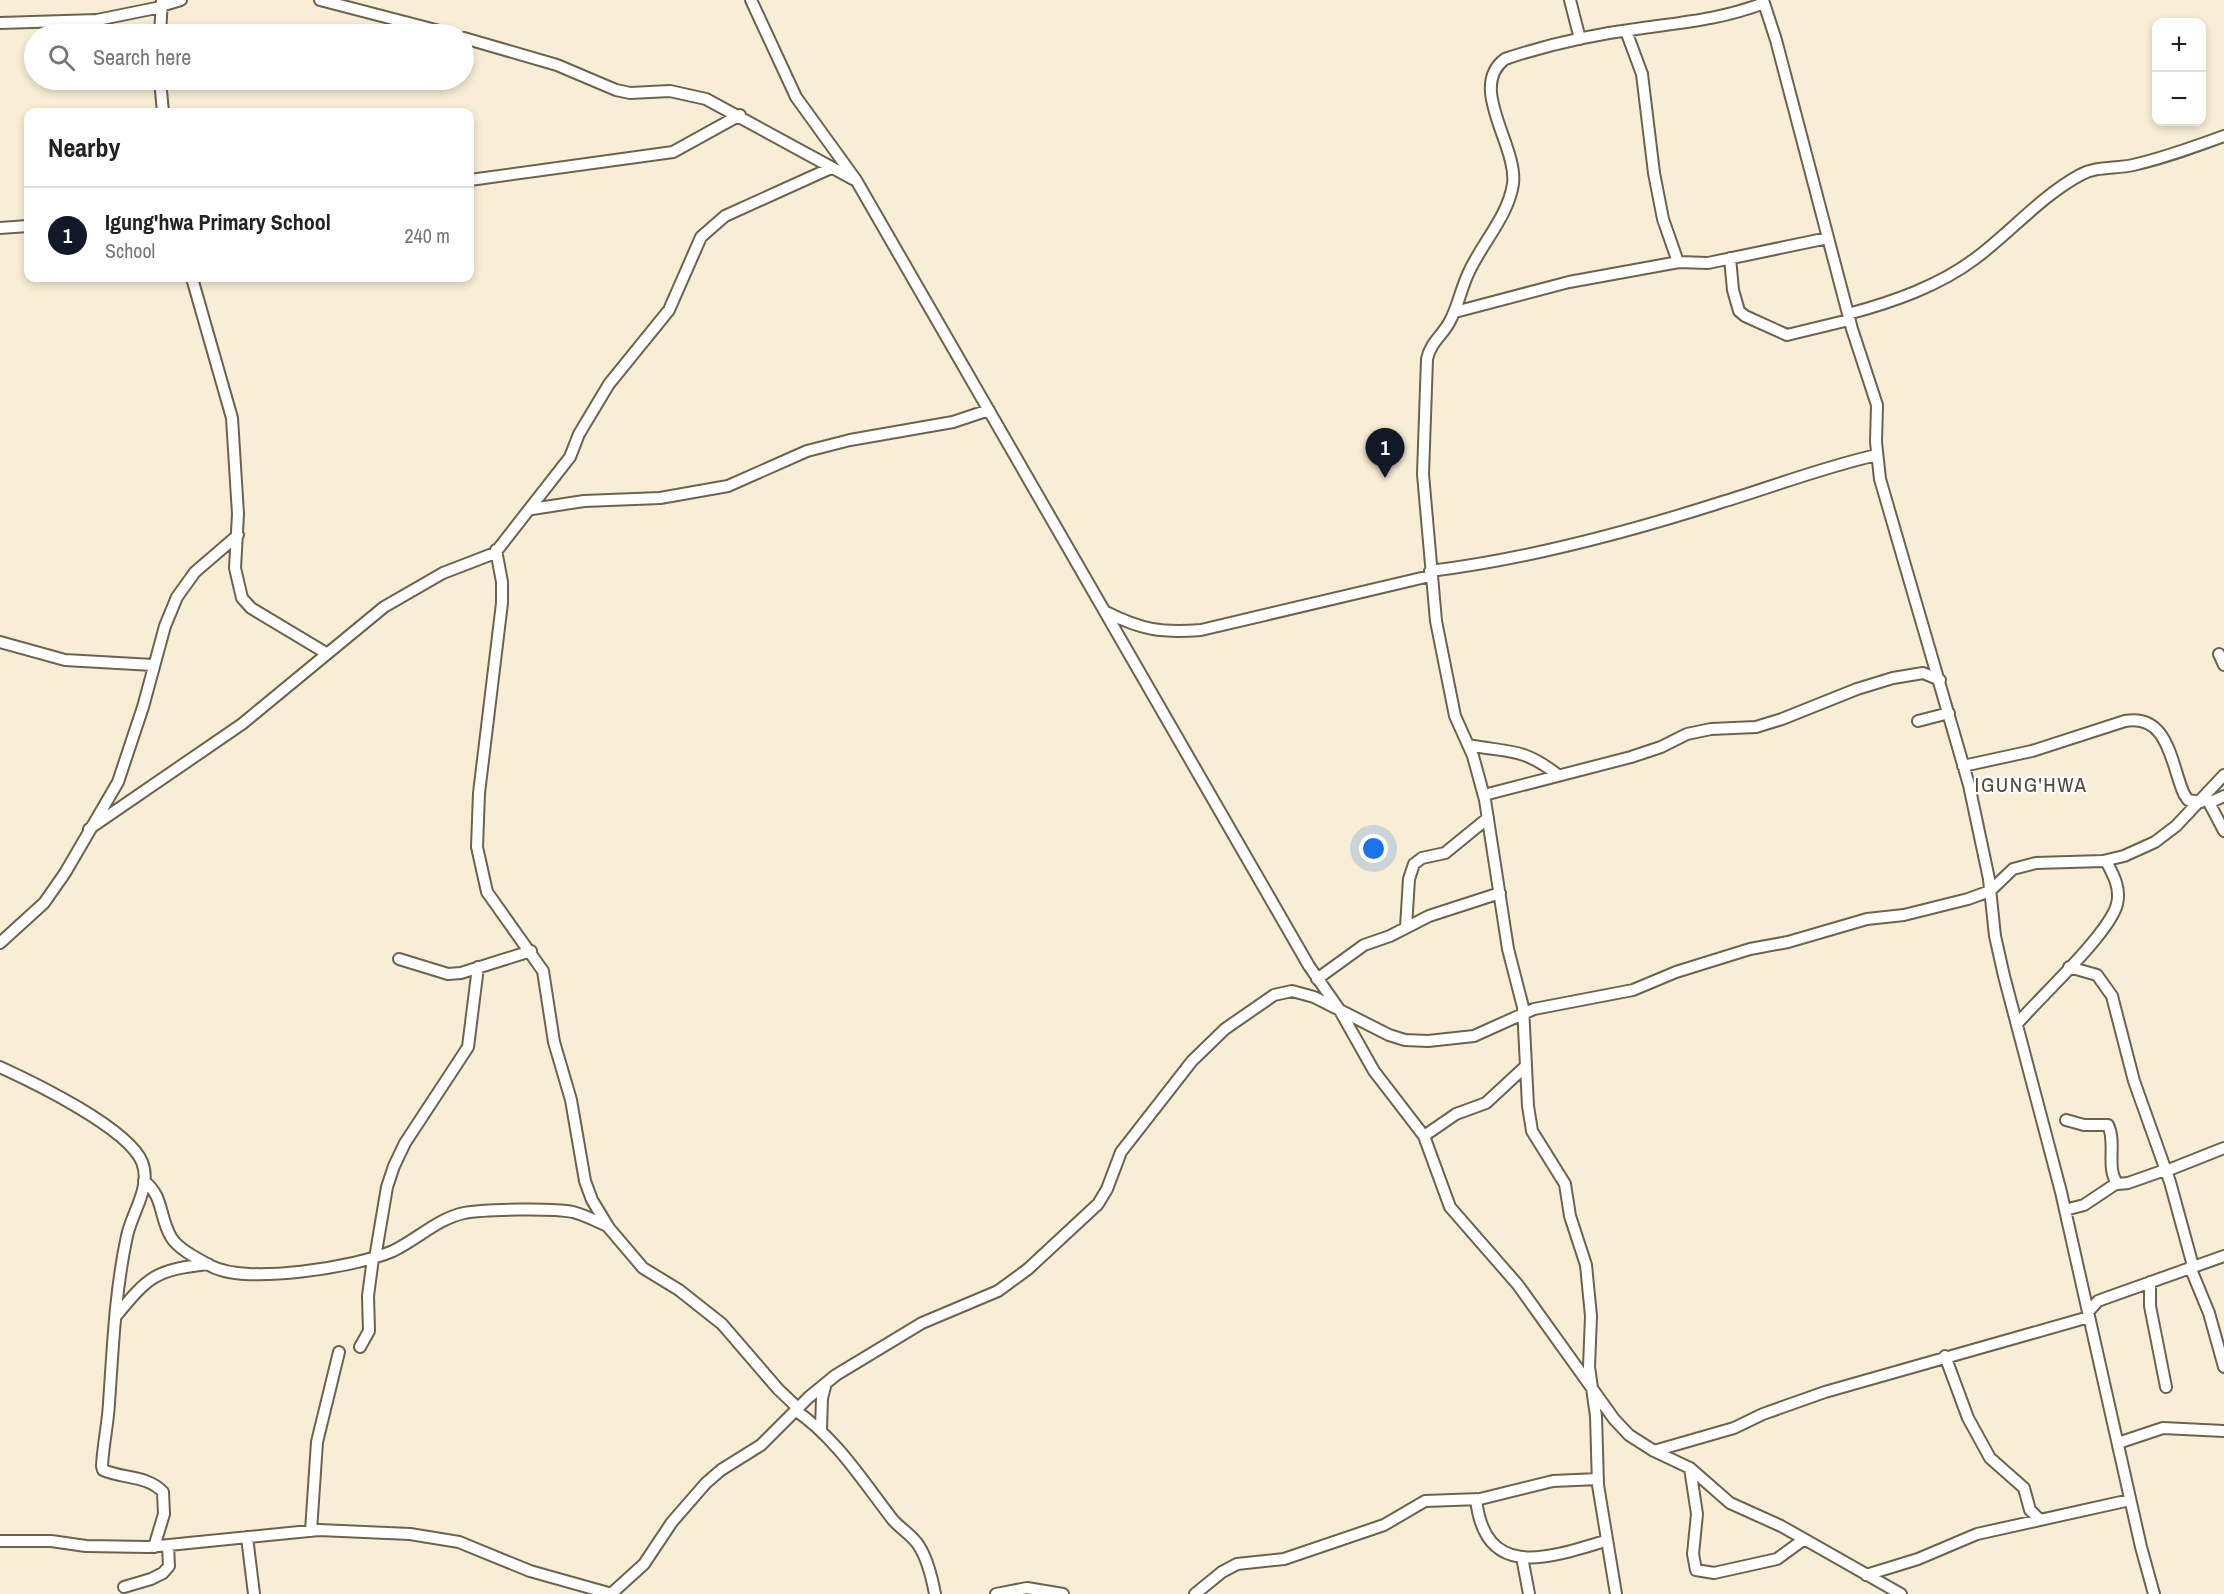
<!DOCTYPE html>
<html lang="en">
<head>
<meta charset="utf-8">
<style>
  :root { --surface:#fff; --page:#f2f2f2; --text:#222; --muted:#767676; --line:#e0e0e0; --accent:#111827 }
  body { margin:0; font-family:"Archivo Narrow",sans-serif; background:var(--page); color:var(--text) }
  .controls { position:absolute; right:18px; top:18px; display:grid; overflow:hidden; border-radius:12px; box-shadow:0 3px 9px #0003 }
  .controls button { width:54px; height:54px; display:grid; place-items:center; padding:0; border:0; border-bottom:2px solid var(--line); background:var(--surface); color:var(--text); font:30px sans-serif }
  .you { position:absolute; left:1374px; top:849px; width:21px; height:21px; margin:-15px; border:4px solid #fff; border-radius:50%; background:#1a73e8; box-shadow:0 0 0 9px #1a73e833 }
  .badge { display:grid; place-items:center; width:39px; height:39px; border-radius:50%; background:var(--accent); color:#fff; font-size:20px; font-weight:700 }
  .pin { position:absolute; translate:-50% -50px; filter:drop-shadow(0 2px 3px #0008) }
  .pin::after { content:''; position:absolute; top:32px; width:21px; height:18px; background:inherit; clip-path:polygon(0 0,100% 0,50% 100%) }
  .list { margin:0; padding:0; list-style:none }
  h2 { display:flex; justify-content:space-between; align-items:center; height:78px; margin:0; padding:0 24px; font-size:26px }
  h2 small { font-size:20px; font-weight:400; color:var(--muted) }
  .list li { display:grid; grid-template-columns:39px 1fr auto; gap:18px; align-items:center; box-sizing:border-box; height:96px; padding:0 24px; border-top:2px solid var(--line) }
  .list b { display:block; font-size:22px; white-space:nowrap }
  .list p { margin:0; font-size:20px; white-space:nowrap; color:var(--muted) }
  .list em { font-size:20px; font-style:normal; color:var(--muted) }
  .icon { flex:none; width:33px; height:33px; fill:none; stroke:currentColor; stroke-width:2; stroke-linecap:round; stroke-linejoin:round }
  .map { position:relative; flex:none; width:2224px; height:1594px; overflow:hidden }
  .search { position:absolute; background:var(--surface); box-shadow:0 3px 9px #0003; left:24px; top:24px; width:450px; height:66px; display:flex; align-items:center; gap:15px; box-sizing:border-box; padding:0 21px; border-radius:33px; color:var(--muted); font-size:22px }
  .panel { position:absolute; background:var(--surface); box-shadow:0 3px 9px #0003; left:24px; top:108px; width:450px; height:174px; border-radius:12px }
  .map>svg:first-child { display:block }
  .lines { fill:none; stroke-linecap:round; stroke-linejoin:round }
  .minor-casing { stroke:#6b634d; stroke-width:14 }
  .minor { stroke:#fff; stroke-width:10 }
  .labels { text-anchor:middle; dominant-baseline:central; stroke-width:4.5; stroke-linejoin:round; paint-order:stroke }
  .quarter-label { font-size:21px; letter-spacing:1.5px; fill:#504934; stroke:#fff }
</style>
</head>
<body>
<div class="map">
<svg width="2224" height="1594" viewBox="0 0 2224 1594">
  <rect width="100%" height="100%" fill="#f8eed5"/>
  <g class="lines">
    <g class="minor-casing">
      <path id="minor" d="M 320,0 L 451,34
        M 751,0 L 796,97 L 856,180 L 1309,966 L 1339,1009 L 1374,1071 L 1424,1136 L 1450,1207 L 1518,1285 L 1614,1419 L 1629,1435 L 1654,1451 L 1690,1468 L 1730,1503 L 1781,1526 L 1901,1594
        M 1570,0 L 1580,39
        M 1763,0 L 1776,40 L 1852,329 L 1877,405 L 1876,442 L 1880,479 L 1969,785 L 1989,879 L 1995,936 L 2004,976 L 2061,1192 L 2141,1547 L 2154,1594
        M 161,6 L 181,0
        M 0,23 L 97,20 L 161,7
        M 1626,31 L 1642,74 L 1654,173 L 1663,219 L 1678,262 L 1708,263 L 1828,238
        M 160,34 L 162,0
        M 464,38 L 557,65 L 616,90 L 630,93 L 670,91 L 706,99 L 853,179
        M 160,80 L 163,112
        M 470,180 L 673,152 L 740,115
        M 0,228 L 28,226
        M 1730,258 L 1733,290 L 1739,311 L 1745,316 L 1787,335 L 1849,320
        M 192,278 L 232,418 L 238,514 L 235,568 L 242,598 L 251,608 L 326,653
        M 1455,312 L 1569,282 L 1679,262
        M 1848,314 C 1893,302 1939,286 1976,258 C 2012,231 2040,197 2080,175 C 2096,166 2115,169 2133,165 C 2164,158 2194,147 2224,136
        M 532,509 L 584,501 L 660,498 L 728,486 L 807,451 L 850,440 L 953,422 L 989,410
        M 496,550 L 502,582 L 502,603 L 479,793 L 477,847 L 487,892 L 543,971 L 554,1042 L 571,1100 L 585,1181 L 592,1200 L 609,1228 L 643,1268 L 679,1290 L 722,1324 L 778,1389 L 798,1408
        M 1430,571 C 1528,559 1625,533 1719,503 C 1772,487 1823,467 1877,455
        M 1106,612 C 1142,630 1161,633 1201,630 L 1430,576
        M 0,642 L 65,660 L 153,665
        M 2219,654 L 2224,665
        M 1918,721 L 1949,713
        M 1468,745 C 1510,753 1522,747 1558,775
        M 1963,766 L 2032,751 L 2125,721 C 2169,713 2171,765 2184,794 L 2188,800 L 2201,802
        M 1484,795 L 1631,757 L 1661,747 L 1687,734 L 1711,729 L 1756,727 L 1782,719 L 1857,689 L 1893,678 L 1923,673 L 1940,680
        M 2206,797 L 2224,831
        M 2209,803 L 2224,796
        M 89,829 L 242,724 L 384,607 L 443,573 L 495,553 L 570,457 L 579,434 L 609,384 L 669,310 L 701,237 L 725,216 L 831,168
        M 1406,927 L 1409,879 L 1414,864 L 1422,858 L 1445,853 L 1488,818
        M 0,943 L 44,903 L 65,873 L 118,782 L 143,707 L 165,626 L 177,597 L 195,572 L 238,535
        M 399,959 L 448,974 L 461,973 L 531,951
        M 2069,967 L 2097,975 L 2112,996 L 2134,1081 L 2170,1182 L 2193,1266
        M 1317,979 L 1364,945 L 1390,936 L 1429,916 L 1500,893
        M 2017,1024 C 2040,997 2110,933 2117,904 C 2121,888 2113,874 2106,861
        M 0,1067 C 33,1082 128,1128 142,1162 C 152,1187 132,1212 127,1236 C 115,1291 113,1347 109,1403 C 108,1424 103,1445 102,1466 L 103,1470 C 123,1479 147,1475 163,1492 L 164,1514 L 154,1547
        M 2066,1120 L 2084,1125 L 2108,1125 C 2117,1143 2105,1169 2118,1184 L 2128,1183 L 2165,1170
        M 1424,1136 L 1456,1114 L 1486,1103 L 1526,1066
        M 2166,1171 L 2224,1148
        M 144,1181 C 164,1196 159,1217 171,1237 C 178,1249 198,1259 211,1266 C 246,1285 356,1267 393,1251 C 418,1239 437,1219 464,1213 C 484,1209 554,1208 573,1212 C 585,1215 596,1221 607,1226
        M 2065,1210 L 2084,1205 L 2117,1183
        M 375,1258 L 387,1187 L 394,1166 L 405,1143 L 468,1047 L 478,967
        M 2190,1267 L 2209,1313 L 2224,1367
        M 2150,1282 L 2150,1306 L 2166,1387
        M 2088,1312 L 2098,1301 L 2106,1298 L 2224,1256
        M 116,1316 C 149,1276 155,1270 208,1264
        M 360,1347 L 369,1331 L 368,1296 L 373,1258
        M 1945,1356 L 1968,1418 L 1990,1458 L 2024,1488 L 2030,1510 L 2040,1520
        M 795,1410 C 837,1439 862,1480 893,1520 C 901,1529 913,1536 919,1546 C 928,1560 932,1578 935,1594
        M 821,1429 L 822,1398 L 826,1383
        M 2118,1443 L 2163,1428 L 2224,1431
        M 1654,1451 L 1734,1428 L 1763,1414 L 1825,1392 L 2089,1317
        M 1690,1468 L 1697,1514 L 1693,1554 L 1696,1570 L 1714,1573 L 1777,1559 L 1803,1540
        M 1476,1499 C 1485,1581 1549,1558 1605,1541
        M 311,1531 L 317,1442 L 339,1352
        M 247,1537 L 254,1594
        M 0,1541 L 51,1541 L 86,1546 L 149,1547 L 319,1530 L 410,1534 L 459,1542 L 530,1571 L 612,1594
        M 1522,1557 L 1529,1594
        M 1866,1575 L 1918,1559 L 1977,1534 L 2130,1500
        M 124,1587 L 151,1579 L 163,1573 L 169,1566 L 168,1546
        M 611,1594 L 644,1564 L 672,1522 L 706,1483 L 721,1470 L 761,1445 L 809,1397 L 836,1375 L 922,1323 L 998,1291 L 1028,1269 L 1098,1204 L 1107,1189 L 1121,1152 L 1192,1061 L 1225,1029 L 1274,995 L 1292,991 L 1314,997 L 1389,1035 L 1405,1040 L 1428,1041 L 1474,1036 L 1534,1009 L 1633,990 L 1676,972 L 1750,949 L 1788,942 L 1867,919 L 1904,915 L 1968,899 L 1990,891 L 2013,869 L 2036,863 L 2103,861 L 2124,856 L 2155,842 L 2176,826 L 2224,775
        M 996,1594 L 1027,1588 L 1063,1594
        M 1195,1594 L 1222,1572 L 1237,1564 L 1284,1559 L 1384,1525 L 1425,1501 L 1480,1499 L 1553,1481 L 1598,1479
        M 1616,1594 L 1598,1485 L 1596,1416 L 1589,1367 L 1591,1316 L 1586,1265 L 1570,1216 L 1565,1184 L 1532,1131 L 1528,1106 L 1523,1007 L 1508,949 L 1485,800 L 1473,756 L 1455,716 L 1436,621 L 1423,474 L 1427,359 C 1430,343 1443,335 1450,321 C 1458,306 1461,289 1468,274 C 1481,244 1508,217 1513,184 C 1518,146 1467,87 1505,59 C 1549,44 1596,34 1643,28 C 1686,22 1722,19 1764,3"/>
    </g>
    <use href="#minor" class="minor"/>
  </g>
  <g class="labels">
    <g class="quarter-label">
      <text x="2031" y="784">IGUNG'HWA</text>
    </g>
  </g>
</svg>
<div class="controls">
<button>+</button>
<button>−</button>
</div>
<div class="you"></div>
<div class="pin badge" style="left:1385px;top:478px">1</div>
<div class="search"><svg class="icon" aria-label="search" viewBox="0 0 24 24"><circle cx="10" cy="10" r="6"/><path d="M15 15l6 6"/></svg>Search here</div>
<section class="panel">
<h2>Nearby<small></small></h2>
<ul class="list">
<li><span class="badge">1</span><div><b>Igung'hwa Primary School</b><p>School</p></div><em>240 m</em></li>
</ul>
</section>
</div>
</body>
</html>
